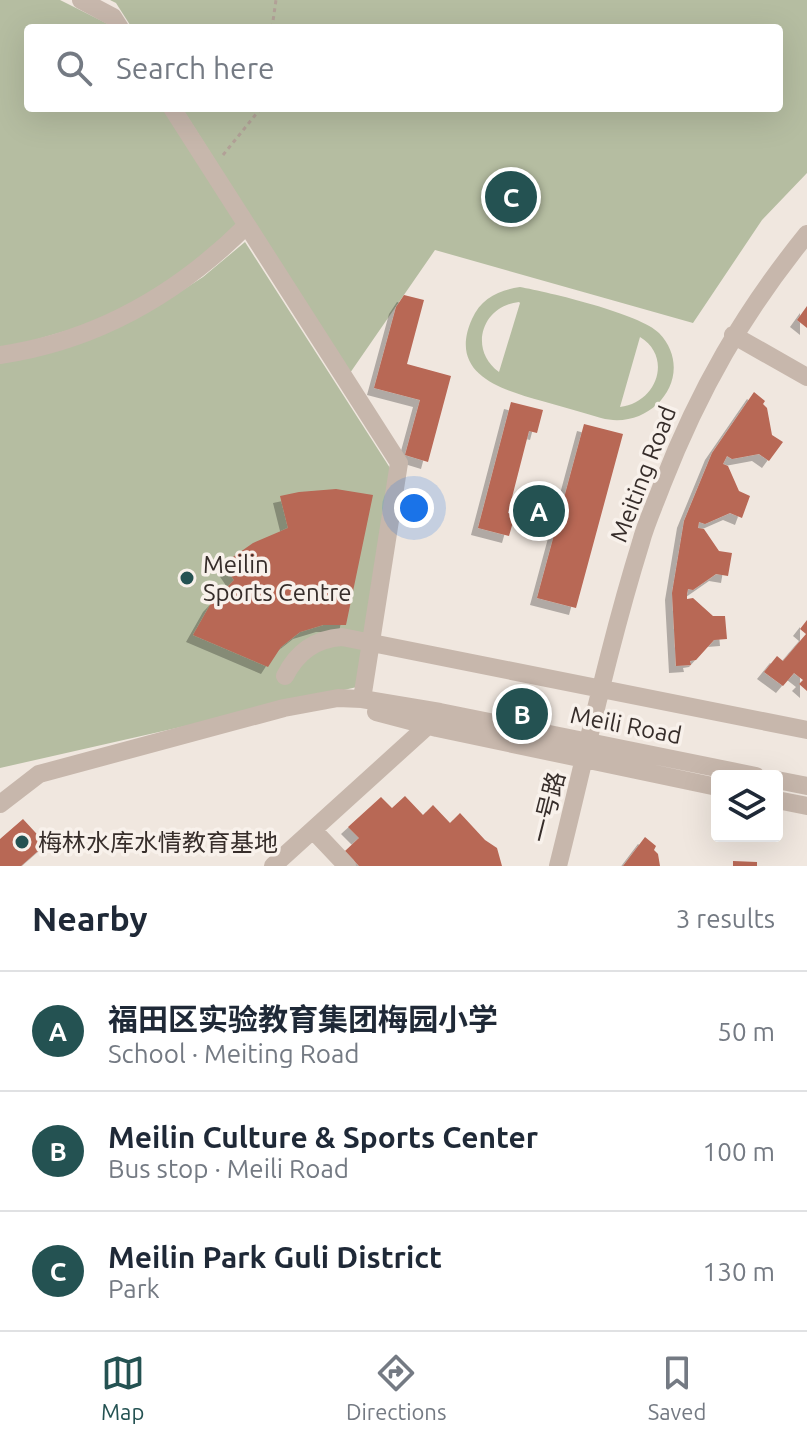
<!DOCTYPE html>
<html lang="en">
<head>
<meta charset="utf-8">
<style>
  :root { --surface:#fff; --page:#f2f2f3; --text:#1f2937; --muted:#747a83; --line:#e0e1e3; --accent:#245252 }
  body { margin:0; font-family:Ubuntu,"Noto Sans SC",sans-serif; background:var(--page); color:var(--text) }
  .controls { position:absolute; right:24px; bottom:24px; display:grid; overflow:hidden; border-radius:8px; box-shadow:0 8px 32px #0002 }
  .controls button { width:72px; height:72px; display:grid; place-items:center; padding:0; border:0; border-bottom:2px solid var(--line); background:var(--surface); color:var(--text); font:40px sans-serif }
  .you { position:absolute; left:414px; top:508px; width:28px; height:28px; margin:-20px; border:6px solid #fff; border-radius:50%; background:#1a73e8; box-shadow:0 0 0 12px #1a73e833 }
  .badge { display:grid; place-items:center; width:52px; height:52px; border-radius:50%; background:var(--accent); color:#fff; font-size:26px; font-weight:700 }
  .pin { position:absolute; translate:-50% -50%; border:4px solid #fff; box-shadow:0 2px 8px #0006 }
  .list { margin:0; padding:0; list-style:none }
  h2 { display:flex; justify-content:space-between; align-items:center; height:104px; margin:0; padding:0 32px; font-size:34px }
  h2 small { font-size:26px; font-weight:400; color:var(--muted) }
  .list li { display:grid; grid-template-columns:52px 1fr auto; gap:24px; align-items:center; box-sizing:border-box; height:120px; padding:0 32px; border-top:2px solid var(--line) }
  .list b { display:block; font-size:30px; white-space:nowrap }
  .list p { margin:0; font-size:26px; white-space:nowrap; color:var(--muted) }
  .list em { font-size:26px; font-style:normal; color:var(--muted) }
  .icon { flex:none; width:44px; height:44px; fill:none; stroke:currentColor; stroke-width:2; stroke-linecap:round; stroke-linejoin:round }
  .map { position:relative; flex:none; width:807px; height:866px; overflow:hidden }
  .search { position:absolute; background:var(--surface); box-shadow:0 8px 32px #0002; left:24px; right:24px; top:24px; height:88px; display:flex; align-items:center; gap:20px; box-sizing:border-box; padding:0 28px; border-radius:8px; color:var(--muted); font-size:30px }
  .sheet { height:464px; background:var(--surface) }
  nav { display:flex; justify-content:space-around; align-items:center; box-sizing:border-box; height:112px; border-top:2px solid var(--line); background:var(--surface); font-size:22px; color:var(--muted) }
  nav a { display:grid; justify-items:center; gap:4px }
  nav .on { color:var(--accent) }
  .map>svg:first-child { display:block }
  .green { fill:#b5bda1; fill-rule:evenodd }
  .building { fill:#b86755; filter:url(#shadow) }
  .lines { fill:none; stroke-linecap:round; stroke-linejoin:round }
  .path { stroke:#b2a197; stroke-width:3; stroke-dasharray:4 4; stroke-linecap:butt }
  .minor { stroke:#c7b7ac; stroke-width:18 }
  .poi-dot { fill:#245252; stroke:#f8f1eb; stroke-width:3 }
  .labels { text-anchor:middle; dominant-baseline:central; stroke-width:7; stroke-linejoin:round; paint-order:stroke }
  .street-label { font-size:24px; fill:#362d2a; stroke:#f8f1eb }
  .poi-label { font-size:24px; fill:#362d2a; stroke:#f8f1eb; text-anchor:start }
</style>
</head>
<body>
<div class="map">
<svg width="807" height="866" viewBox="0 0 807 866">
  <defs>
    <filter id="shadow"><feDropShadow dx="-7" dy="7" stdDeviation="0" flood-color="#0004"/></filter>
  </defs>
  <rect width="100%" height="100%" fill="#f0e7df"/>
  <path class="green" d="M 0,0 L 60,0 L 108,24 L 111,28 L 28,28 L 28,108 L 163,108 L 239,225 L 200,262 L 107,319 L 0,350 Z
    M 110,0 L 807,0 L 807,173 L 762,220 L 693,323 L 435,250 L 350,373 L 182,108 L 779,108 L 779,28 L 132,28 L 116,3 Z
    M 245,242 L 390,468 L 357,687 L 0,768 L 0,359 L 158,306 L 203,277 Z
    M 520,287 C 548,292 641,314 659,333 C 698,374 653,432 601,418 C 582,412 562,407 542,401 C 503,390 447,375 472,319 C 481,298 499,290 520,287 ZM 519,302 L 520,303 L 499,372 C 468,349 482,306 519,302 ZM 640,337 C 673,357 657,403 620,407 Z"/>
  <path class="building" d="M 404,295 L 424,300 L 407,364 L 451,376 L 428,462 L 405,455 L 420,400 L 374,388 L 396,307 Z
    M 807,306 L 807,328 L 797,320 Z
    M 754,392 L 765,401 L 763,404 L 767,408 L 772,435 L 783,442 L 769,461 L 759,454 L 732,459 L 727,456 L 723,464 L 728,466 L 739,491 L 750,496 L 742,518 L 730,513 L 705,524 L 699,522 L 698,528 L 704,529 L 719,551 L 732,553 L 728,576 L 716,574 L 693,590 L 688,589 L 687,594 L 687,599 L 693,598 L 713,616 L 725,616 L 727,639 L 714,640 L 696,660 L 690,661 L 691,665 L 676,666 L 672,593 L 684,521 L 712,453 Z
    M 511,402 L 543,410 L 537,433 L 529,431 L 508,513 L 515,515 L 509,536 L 478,528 Z
    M 584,424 L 623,434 L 576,608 L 537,598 Z
    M 336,489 L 373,495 L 346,625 L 323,625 L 300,632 L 281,647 L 268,667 L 193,635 L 210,605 L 234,580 L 223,564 L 253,543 L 288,528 L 280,496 L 299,492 Z
    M 807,620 L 807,691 L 799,684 L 803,680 L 794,673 L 783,686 L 764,672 L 777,656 L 783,661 L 806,634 L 800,629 Z
    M 405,796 L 423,815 L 433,805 L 450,823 L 460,813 L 485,840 L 497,848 L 502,866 L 359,866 L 345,851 L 359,838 L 348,827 L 381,797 L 392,808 Z
    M 23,819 L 46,844 L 21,866 L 0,866 L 0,839 Z
    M 645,837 L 656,846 L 654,850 L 658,854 L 660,866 L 623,866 Z
    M 733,861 L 757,862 L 757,866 L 733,866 Z"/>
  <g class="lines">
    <path class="path" d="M 272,28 L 276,0
      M 223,155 L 261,108"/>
    <path class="minor" d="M 81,0 L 113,17 L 120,28
      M 172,108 L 399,463 L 362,699
      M 733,335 L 807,377
      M 0,355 C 96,341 179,293 247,225
      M 285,676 C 297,652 315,639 342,637 L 807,730
      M 376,712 L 437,728 L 717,787
      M 777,780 L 807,786
      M 777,800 L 807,806
      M 0,804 L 39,774 L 284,708 L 338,698 L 362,699 L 440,712 L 756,776
      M 313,830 L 347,866
      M 273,866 L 434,720
      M 558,866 C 585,758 608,648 641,542 C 646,523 655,504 662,485 C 699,390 743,313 807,234"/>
  </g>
  <g class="poi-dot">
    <circle cx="187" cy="578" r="8"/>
    <circle cx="22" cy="842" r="8"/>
  </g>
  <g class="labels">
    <g class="street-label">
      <text transform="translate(643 474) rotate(-69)">Meiting Road</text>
      <text transform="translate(626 725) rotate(11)">Meili Road</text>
      <text transform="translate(548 807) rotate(-76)">一号路</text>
    </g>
    <g class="poi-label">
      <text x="203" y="564">Meilin<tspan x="203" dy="28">Sports Centre</tspan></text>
      <text x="38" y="842">梅林水库水情教育基地</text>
    </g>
  </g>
</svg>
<div class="controls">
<button><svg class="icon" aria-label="layers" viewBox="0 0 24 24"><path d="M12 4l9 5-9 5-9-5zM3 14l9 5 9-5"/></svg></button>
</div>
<div class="you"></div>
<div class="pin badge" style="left:539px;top:511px">A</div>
<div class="pin badge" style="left:522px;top:714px">B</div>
<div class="pin badge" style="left:511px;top:197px">C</div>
<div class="search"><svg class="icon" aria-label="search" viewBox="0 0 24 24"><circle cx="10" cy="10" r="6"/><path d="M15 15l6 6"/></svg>Search here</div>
</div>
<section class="sheet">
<h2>Nearby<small>3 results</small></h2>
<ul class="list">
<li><span class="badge">A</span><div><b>福田区实验教育集团梅园小学</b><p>School · Meiting Road</p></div><em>50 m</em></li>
<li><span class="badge">B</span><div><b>Meilin Culture &amp; Sports Center</b><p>Bus stop · Meili Road</p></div><em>100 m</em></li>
<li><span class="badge">C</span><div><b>Meilin Park Guli District</b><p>Park</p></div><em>130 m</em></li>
</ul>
</section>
<nav>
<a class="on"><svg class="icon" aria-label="map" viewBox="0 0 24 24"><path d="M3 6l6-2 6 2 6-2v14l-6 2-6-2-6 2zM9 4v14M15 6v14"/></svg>Map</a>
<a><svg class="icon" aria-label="directions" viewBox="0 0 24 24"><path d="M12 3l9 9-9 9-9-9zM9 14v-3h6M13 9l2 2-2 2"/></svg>Directions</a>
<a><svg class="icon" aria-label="saved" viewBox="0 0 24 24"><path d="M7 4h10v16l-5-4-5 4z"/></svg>Saved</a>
</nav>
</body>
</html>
